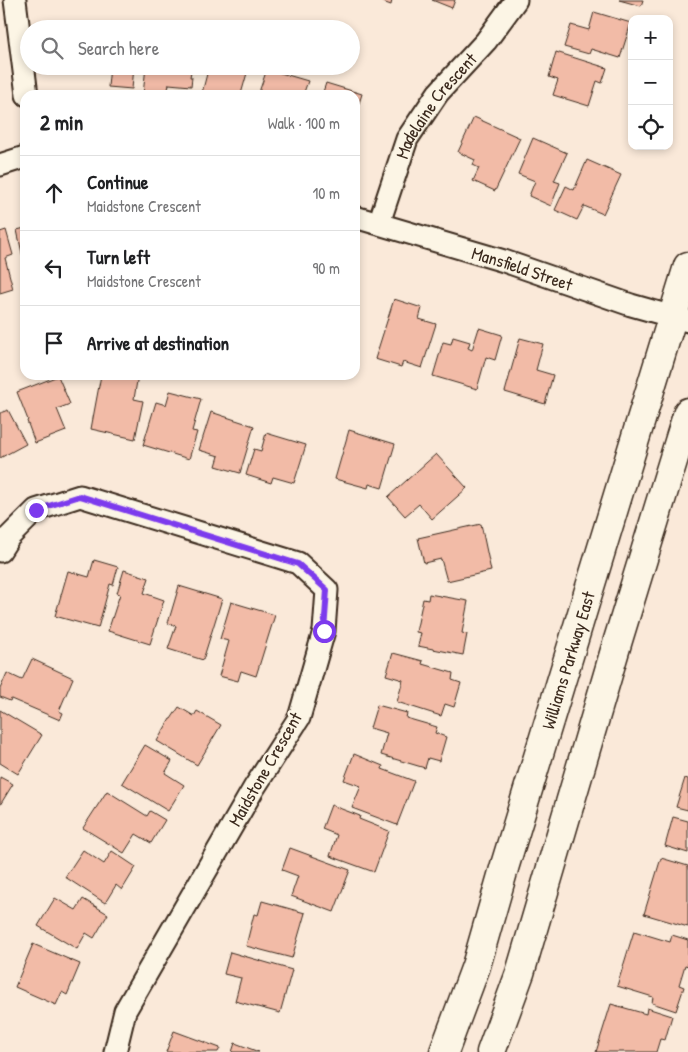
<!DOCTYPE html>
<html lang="en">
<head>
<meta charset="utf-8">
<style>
  :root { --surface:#fff; --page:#f6f6f6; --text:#202124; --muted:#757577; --line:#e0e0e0 }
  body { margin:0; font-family:"Patrick Hand",sans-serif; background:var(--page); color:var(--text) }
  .controls { position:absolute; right:15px; top:15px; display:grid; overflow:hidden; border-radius:10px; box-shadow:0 2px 8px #0003 }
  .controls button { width:45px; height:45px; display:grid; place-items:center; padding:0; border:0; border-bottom:1px solid var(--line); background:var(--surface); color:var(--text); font:25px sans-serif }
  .stop { position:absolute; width:15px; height:15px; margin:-11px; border:4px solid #7c3aed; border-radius:50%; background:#fff }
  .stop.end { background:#7c3aed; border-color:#fff; box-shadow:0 1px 5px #0008 }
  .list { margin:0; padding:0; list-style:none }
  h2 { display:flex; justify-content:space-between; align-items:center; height:65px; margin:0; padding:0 20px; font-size:21px }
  h2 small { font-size:16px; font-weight:400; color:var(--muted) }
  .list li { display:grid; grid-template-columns:32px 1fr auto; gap:15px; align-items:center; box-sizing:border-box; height:75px; padding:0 20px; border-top:1px solid var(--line) }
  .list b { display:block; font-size:19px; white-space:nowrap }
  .list p { margin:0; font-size:16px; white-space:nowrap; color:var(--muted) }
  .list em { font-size:16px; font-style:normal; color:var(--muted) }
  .icon { flex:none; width:28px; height:28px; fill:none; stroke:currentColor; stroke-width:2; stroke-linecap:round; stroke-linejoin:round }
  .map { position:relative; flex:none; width:688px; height:1052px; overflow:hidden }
  .search { position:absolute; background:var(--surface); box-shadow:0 2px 8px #0003; left:20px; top:20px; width:340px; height:55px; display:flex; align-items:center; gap:12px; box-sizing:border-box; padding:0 18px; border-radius:28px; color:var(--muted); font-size:19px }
  .panel { position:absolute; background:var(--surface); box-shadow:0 2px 8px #0003; left:20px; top:90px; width:340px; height:290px; border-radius:15px }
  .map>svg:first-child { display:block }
  .building { fill:#f2bba7; stroke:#3b2a1e }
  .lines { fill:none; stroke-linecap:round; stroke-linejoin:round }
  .minor-casing { stroke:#3b2a1e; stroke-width:25 }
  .secondary-casing { stroke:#3b2a1e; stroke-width:31 }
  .minor { stroke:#fcf5e5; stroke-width:21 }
  .secondary { stroke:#fcf5e5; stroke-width:28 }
  .route { stroke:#7c3aed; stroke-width:6 }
  .labels { text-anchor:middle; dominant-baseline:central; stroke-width:5; stroke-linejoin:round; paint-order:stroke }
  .street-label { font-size:18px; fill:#3b2a1e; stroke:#fcf5e5 }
</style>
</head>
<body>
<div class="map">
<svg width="688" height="1052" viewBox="0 0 688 1052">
  <rect width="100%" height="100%" fill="#fae9d9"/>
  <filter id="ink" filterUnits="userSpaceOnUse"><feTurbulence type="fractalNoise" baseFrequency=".02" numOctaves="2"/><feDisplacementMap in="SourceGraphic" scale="10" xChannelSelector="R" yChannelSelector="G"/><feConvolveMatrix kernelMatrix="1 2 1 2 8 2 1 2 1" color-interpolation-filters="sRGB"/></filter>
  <g filter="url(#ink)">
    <path class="building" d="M 377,0 L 392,0 L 391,5 Z
      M 432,0 L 455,0 L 452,8 Z
      M 619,0 L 643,0 L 641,6 Z
      M 594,12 L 631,23 L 620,58 L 591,49 L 589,54 L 564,47 L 571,25 L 589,30 Z
      M 556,52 L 607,68 L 602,83 L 597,81 L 589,106 L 553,95 L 558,80 L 549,77 Z
      M 110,66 L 134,66 L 132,89 L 108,87 Z
      M 146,66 L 192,66 L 190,77 L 192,77 L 191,86 L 169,84 L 167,95 L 143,95 Z
      M 209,66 L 249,66 L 241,94 L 244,95 L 207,95 L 202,93 Z
      M 267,69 L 308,81 L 303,95 L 258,95 Z
      M 326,83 L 362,94 L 355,116 L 355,95 L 322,95 Z
      M 474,117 L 520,138 L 495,191 L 473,181 L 479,168 L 473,165 L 475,160 L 458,152 Z
      M 533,138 L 567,153 L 554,181 L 560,183 L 551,206 L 529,196 L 535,181 L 518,174 Z
      M 587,160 L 621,175 L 603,214 L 584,206 L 577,220 L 555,210 L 566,186 L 574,190 Z
      M 25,228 L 25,267 L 17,230 Z
      M 6,230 L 13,255 L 5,258 L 13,289 L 0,293 L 0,232 Z
      M 394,299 L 422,308 L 419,319 L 436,324 L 422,368 L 403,362 L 401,367 L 375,359 Z
      M 479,328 L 502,335 L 495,360 L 486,357 L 477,389 L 433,376 L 443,342 L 451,344 L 453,337 L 470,342 L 468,348 L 472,350 Z
      M 520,338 L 543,344 L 536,370 L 553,375 L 545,404 L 505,392 Z
      M 101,375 L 138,375 L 134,399 L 143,401 L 135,439 L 91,429 Z
      M 58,376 L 70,404 L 57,409 L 66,431 L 35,443 L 27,421 L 28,420 L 17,392 Z
      M 170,391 L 201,399 L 192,431 L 197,432 L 189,459 L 143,445 L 156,402 L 166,405 Z
      M 8,410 L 26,444 L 0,458 L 0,413 Z
      M 211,412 L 254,426 L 240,473 L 216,466 L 219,456 L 199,450 Z
      M 349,430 L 395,444 L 382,488 L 369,484 L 368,488 L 335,479 Z
      M 266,433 L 306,445 L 294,483 L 273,477 L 271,483 L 246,475 L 254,449 L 261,451 Z
      M 436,454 L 467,488 L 432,519 L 419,504 L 405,516 L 388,497 Z
      M 481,524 L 491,571 L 447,581 L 441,559 L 424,563 L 418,538 Z
      M 94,560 L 118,567 L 113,585 L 110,584 L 98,628 L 55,616 L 68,571 L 89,577 Z
      M 124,570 L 149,578 L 144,593 L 164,600 L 150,644 L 108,631 L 120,594 L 117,593 Z
      M 179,586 L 222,599 L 203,660 L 168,649 L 176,626 L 168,623 Z
      M 429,594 L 468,601 L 462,633 L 467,634 L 463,655 L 418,646 L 421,633 L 416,632 L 423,599 L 428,600 Z
      M 231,602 L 275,615 L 256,676 L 241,671 L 238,681 L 219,676 L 229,641 L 220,639 Z
      M 393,653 L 423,661 L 422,664 L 453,673 L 452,680 L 461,683 L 454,707 L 445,704 L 441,716 L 397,702 L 403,680 L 386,675 Z
      M 32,659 L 73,678 L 59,711 L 63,713 L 60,720 L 11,699 L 10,701 L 0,697 L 0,689 L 7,673 L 22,680 Z
      M 377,705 L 407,713 L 406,718 L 437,727 L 435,733 L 446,737 L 439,761 L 428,758 L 425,768 L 381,755 L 387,733 L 370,728 Z
      M 179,707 L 194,716 L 197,711 L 221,725 L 197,765 L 157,741 L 170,719 L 171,719 Z
      M 0,710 L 42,735 L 18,774 L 0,763 Z
      M 145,745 L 172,761 L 165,773 L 184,785 L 168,811 L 122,783 Z
      M 354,754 L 383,766 L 382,769 L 414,781 L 397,825 L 352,808 L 361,786 L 344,780 Z
      M 0,777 L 13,784 L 0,805 Z
      M 685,778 L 688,779 L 688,810 L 676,807 Z
      M 107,791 L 147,816 L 150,811 L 165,820 L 151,843 L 136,834 L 124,853 L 83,828 Z
      M 331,805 L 360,816 L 359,819 L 389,831 L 374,872 L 330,856 L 337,835 L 322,829 Z
      M 673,817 L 688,821 L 688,853 L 665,846 Z
      M 290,848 L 350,870 L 334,912 L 291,896 L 298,876 L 282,870 Z
      M 83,850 L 104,864 L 112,851 L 136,867 L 122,890 L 116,885 L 105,903 L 65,877 Z
      M 661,858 L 688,866 L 688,927 L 644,914 Z
      M 55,898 L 76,910 L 83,899 L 108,914 L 94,938 L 86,933 L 77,949 L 38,926 Z
      M 262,901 L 305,913 L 292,958 L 246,946 L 254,914 L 258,915 Z
      M 634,931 L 670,942 L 672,935 L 688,940 L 688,966 L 685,965 L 679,985 L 684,987 L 676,1011 L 652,1003 L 653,997 L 617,986 Z
      M 33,944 L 80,964 L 67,995 L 62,992 L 56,1005 L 15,987 Z
      M 230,952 L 292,970 L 280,1013 L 235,1001 L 241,978 L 224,974 Z
      M 611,1004 L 646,1014 L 647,1008 L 672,1016 L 665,1040 L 660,1039 L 656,1052 L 596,1052 Z
      M 174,1031 L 220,1048 L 218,1052 L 166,1052 Z
      M 235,1043 L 259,1052 L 232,1052 Z"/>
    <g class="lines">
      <g class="minor-casing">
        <g id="minor">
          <path d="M 15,0 L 27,95"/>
          <path d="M 0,165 L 25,157"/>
          <path id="s1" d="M 355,217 L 504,261 L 631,305 L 688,321"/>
          <path id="s2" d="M 379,223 L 407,139 L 438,93 L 486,41 L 516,0"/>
          <path d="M 0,551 L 9,537 L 36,510 L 80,496 L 298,563 L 327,590 L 324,631 L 299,718 L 254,788 L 125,1011 L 115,1052"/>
        </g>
      </g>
      <g class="secondary-casing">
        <g id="secondary">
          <path id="s3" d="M 444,1052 L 476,966 L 505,865 L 688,266"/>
          <path d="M 491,1052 L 520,973 L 618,640 L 688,412"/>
        </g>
      </g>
      <use href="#minor" class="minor"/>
      <use href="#secondary" class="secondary"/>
    </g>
  </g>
  <g class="lines" filter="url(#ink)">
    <path class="route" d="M 36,510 L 80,496 L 298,564 L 327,590 L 324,631"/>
  </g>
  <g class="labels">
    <g class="street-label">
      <text stroke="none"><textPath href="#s2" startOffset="132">Madelaine Crescent</textPath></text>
      <text stroke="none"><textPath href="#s1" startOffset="175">Mansfield Street</textPath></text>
      <text stroke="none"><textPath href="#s3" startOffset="411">Williams Parkway East</textPath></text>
      <text transform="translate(265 769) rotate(-60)">Maidstone Crescent</text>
    </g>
  </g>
</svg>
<div class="controls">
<button>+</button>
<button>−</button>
<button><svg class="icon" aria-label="locate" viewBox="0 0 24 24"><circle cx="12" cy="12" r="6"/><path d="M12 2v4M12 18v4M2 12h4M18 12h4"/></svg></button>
</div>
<div class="stop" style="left:324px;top:631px"></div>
<div class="stop end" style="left:36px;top:510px"></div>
<div class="search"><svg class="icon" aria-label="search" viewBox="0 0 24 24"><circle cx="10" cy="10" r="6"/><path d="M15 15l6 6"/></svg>Search here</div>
<section class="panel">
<h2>2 min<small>Walk · 100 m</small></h2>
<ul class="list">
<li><svg class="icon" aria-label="ahead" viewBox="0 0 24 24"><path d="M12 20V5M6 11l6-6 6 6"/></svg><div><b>Continue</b><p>Maidstone Crescent</p></div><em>10 m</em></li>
<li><svg class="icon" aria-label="left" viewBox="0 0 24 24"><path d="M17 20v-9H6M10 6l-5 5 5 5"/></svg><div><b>Turn left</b><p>Maidstone Crescent</p></div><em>90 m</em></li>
<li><svg class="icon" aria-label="arrive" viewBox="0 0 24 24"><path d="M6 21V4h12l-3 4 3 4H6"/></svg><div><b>Arrive at destination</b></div></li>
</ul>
</section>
</div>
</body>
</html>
